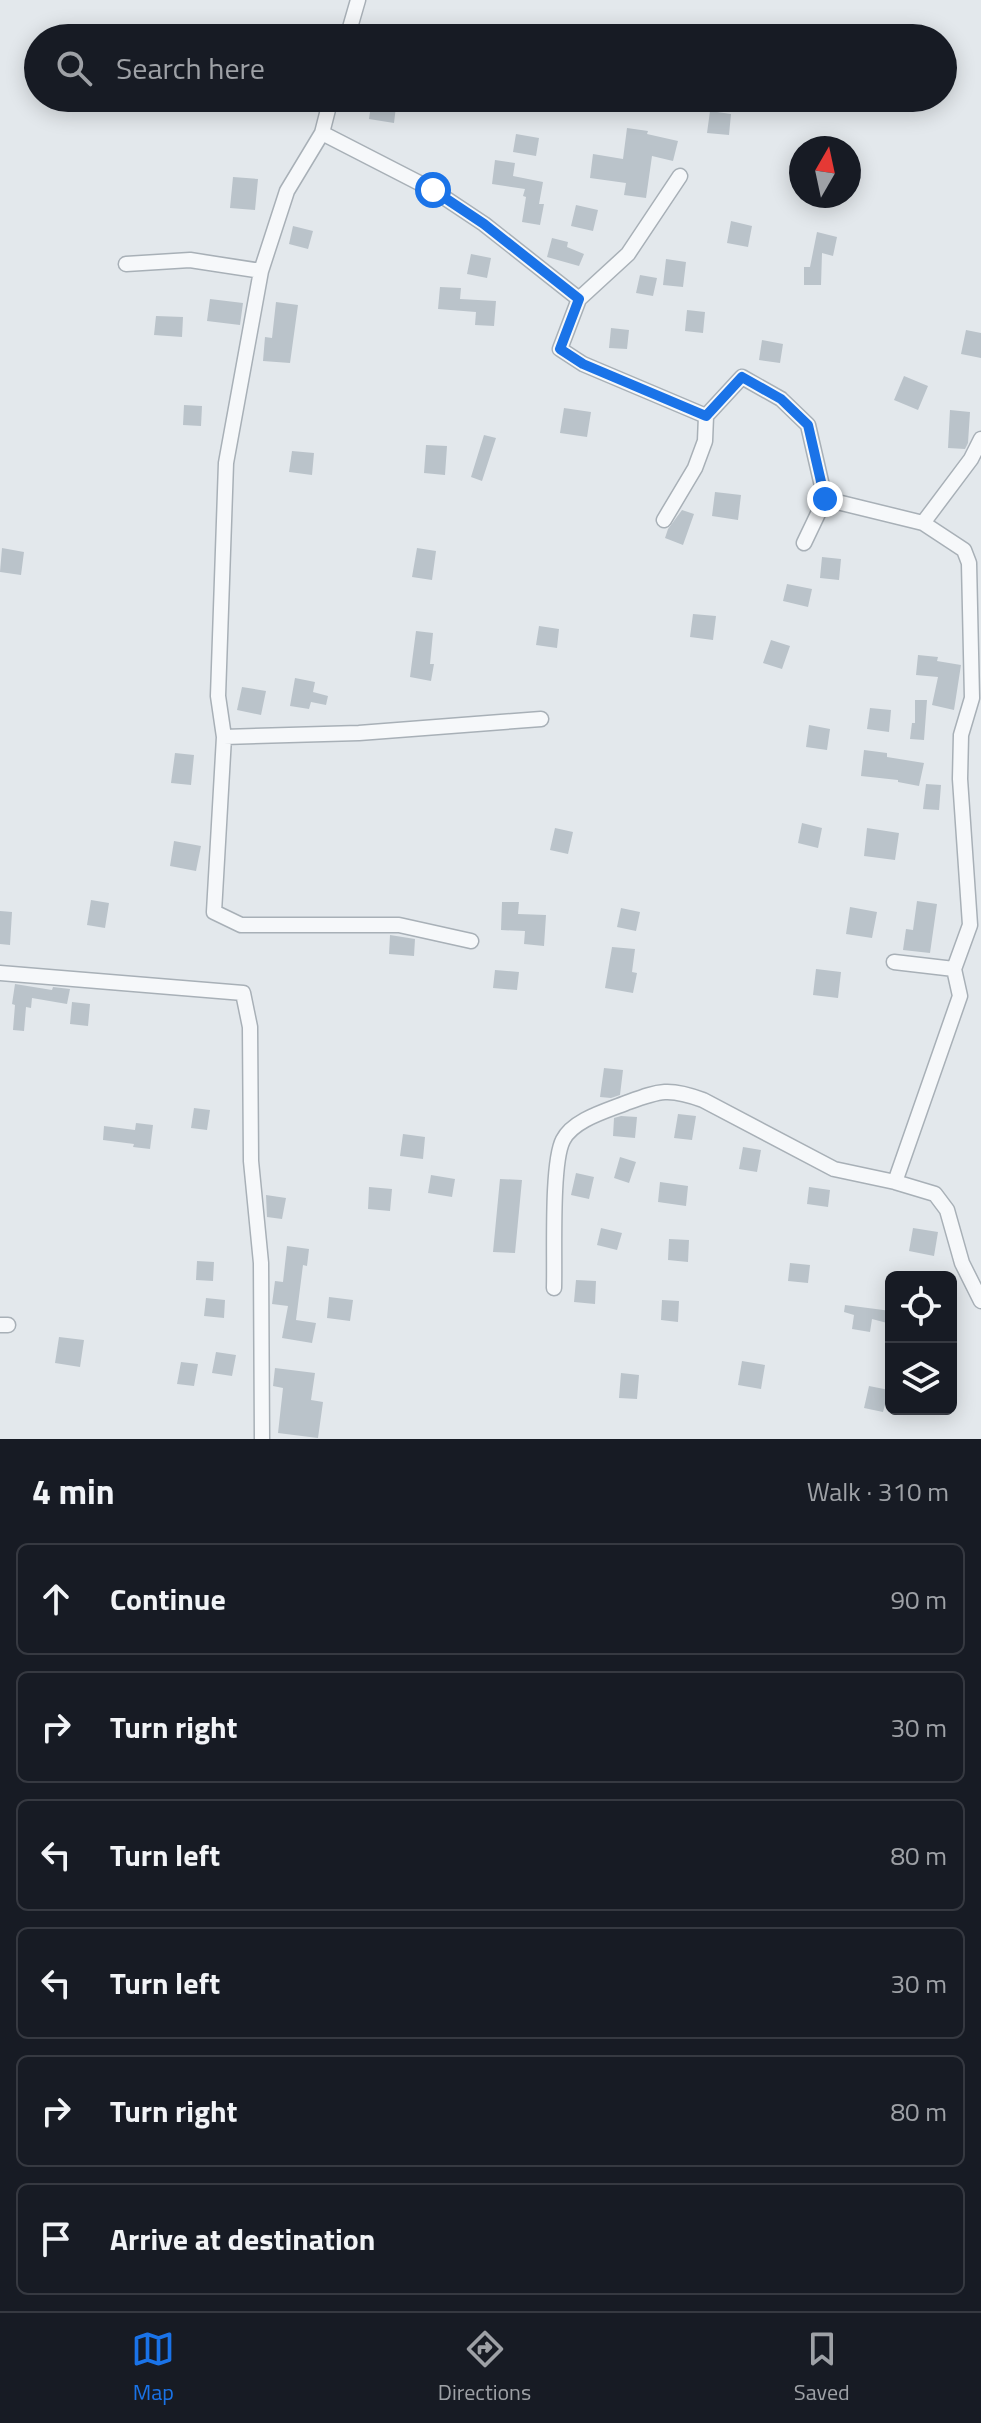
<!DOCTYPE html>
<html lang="en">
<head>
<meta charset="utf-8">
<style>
  :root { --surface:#171b24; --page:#242831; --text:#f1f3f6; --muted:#9ea1a6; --line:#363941; --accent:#1a73e8 }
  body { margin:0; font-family:"Titillium Web",sans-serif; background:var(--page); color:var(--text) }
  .controls { position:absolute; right:24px; bottom:24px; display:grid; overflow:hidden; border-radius:12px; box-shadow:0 4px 20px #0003 }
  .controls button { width:72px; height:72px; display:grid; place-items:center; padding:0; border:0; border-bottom:2px solid var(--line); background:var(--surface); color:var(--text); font:40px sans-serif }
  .compass { position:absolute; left:789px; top:136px; width:72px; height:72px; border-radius:50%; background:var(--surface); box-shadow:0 4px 20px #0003; rotate:9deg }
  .stop { position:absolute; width:24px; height:24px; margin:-18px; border:6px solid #1a73e8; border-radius:50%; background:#fff }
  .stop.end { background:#1a73e8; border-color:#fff; box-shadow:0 2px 8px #0008 }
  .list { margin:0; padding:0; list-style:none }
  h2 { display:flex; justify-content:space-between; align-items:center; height:104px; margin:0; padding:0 32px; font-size:34px }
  h2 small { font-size:26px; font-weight:400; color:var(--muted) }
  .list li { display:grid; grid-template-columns:52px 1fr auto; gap:24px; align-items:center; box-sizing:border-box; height:112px; margin:0 16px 16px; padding:0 16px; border:2px solid var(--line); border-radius:12px }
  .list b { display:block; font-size:30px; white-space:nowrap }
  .list em { font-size:26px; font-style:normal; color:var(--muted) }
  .icon { flex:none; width:44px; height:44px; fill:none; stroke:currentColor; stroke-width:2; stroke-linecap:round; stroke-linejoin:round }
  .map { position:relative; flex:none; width:981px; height:1439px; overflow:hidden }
  .search { position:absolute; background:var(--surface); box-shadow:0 4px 20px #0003; left:24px; right:24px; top:24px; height:88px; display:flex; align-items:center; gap:20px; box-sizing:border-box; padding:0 28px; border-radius:44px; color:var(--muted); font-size:30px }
  .sheet { height:872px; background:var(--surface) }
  nav { display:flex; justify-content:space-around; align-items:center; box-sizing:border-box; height:112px; border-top:2px solid var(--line); background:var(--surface); font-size:22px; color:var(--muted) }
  nav a { display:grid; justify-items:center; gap:4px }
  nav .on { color:var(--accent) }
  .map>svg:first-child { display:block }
  .building { fill:#bac3ca }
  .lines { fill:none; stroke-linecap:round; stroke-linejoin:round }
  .minor-casing { stroke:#a8b0b7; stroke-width:17 }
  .minor { stroke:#f6f8fa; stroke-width:14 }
  .route { stroke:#1a73e8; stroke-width:10 }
</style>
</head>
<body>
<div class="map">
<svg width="981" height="1439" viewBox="0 0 981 1439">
  <rect width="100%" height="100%" fill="#e3e8ec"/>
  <path class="building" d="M 372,98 L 397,98 L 394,123 L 369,119 Z
    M 710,111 L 731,114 L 729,135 L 707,133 Z
    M 627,128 L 648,131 L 647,134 L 678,141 L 673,161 L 652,156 L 646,198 L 624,195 L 626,183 L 590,178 L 593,154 L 623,159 Z
    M 516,134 L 539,138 L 536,156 L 513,152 Z
    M 495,160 L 515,163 L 513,176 L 543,182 L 539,204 L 544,204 L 540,225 L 522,222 L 526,197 L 523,196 L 525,189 L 492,184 Z
    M 233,177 L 258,179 L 255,210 L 230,208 Z
    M 576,205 L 598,210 L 593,231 L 571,226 Z
    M 731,221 L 752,226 L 748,247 L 727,243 Z
    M 293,226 L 313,231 L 308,249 L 289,244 Z
    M 817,232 L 837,237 L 833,256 L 822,253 L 821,285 L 804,285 L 804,267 L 810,267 Z
    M 552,238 L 568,242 L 567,247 L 584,254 L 579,266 L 547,257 Z
    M 471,254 L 491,258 L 487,278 L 467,274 Z
    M 666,259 L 686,262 L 683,287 L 663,285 Z
    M 640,275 L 657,278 L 653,296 L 636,293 Z
    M 440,287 L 461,288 L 460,299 L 496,301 L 494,326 L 475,325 L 476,312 L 438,309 Z
    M 210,299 L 243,303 L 240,325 L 207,321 Z
    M 276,302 L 298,305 L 290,363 L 263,361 L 265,337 L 272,338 Z
    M 687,310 L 705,312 L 703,333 L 685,331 Z
    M 156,316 L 183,317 L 182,337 L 154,335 Z
    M 611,328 L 629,330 L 627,349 L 609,348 Z
    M 966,330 L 981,333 L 981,358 L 961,354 Z
    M 762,340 L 783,344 L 780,363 L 759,360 Z
    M 904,376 L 928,386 L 918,410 L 894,400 Z
    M 184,405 L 202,406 L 201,426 L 183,425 Z
    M 564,408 L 591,412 L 587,437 L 560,433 Z
    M 950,410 L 970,412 L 968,443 L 965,449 L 948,448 Z
    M 484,435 L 496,438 L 482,481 L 471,477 Z
    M 426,445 L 447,446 L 445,475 L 424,473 Z
    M 292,451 L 314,453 L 312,475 L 289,472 Z
    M 715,492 L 741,495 L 738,520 L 712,516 Z
    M 682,510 L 694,514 L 683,545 L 665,538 L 668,529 Z
    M 2,548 L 24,552 L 21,575 L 0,572 Z
    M 417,548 L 436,551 L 432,580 L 412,577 Z
    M 822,557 L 841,559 L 839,580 L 820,578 Z
    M 787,584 L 812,589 L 808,607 L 783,601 Z
    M 693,614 L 716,616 L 713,640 L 690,637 Z
    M 539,626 L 559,629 L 557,648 L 536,645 Z
    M 416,631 L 433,633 L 430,664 L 434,664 L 431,681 L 410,677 Z
    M 771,640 L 790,646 L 782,669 L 763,663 Z
    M 918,655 L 938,657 L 937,661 L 961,665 L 954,710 L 932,705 L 938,677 L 916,675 Z
    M 295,678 L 315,682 L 313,692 L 328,696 L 326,705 L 311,702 L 309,709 L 290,706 Z
    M 242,687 L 266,691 L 261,715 L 237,710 Z
    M 915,700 L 927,700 L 924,740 L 910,739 L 912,723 L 915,723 Z
    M 870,708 L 891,710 L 889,732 L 867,729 Z
    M 809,725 L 830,729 L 827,750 L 806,747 Z
    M 864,750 L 887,753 L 887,757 L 924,763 L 919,786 L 898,782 L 898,780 L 861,776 Z
    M 175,753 L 194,755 L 191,785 L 171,783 Z
    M 926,784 L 941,785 L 939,810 L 923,809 Z
    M 802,823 L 822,828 L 818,848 L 798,843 Z
    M 555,828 L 573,832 L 568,854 L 550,850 Z
    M 867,828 L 899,833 L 895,860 L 864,856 Z
    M 174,841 L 201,846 L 196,871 L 170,866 Z
    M 91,900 L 109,903 L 105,928 L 87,925 Z
    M 917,901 L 937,904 L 930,953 L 903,950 L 906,929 L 913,930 Z
    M 502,902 L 519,902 L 518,914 L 546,915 L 544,946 L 524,944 L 525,931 L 501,930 Z
    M 850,907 L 877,912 L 872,938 L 846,934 Z
    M 621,908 L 640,912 L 636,931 L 617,927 Z
    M 0,911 L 12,912 L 10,945 L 0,944 Z
    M 390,935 L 415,939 L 414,956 L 389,954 Z
    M 612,947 L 635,949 L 632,972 L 637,973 L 633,993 L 605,988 Z
    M 816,969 L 841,972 L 838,998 L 813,995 Z
    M 495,970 L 519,972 L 517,990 L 493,988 Z
    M 15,984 L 52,990 L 53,987 L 70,989 L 67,1004 L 32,998 L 31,1008 L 26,1007 L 24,1031 L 13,1030 L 15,1005 L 12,1004 Z
    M 72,1002 L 90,1004 L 88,1026 L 70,1024 Z
    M 604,1068 L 623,1070 L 620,1095 L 611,1098 L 600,1097 Z
    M 194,1108 L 210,1110 L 207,1130 L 191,1128 Z
    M 678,1114 L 696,1116 L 692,1140 L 674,1138 Z
    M 621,1116 L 637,1117 L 635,1138 L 613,1136 L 614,1118 Z
    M 136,1123 L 153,1125 L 150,1149 L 133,1147 L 134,1144 L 103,1140 L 104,1126 L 135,1130 Z
    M 403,1134 L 425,1137 L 423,1159 L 400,1156 Z
    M 743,1147 L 761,1150 L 757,1172 L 739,1169 Z
    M 620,1157 L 636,1162 L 629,1183 L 614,1178 Z
    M 576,1173 L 594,1177 L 589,1199 L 571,1195 Z
    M 431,1175 L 455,1179 L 452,1197 L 428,1193 Z
    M 500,1179 L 522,1180 L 515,1253 L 493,1252 Z
    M 660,1182 L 688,1186 L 686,1206 L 658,1202 Z
    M 369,1187 L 392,1189 L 390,1211 L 368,1209 Z
    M 809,1187 L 830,1190 L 828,1207 L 807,1204 Z
    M 266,1195 L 286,1198 L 282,1219 L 267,1217 Z
    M 601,1228 L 622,1233 L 617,1250 L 597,1245 Z
    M 913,1228 L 938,1232 L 934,1256 L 909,1251 Z
    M 669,1239 L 689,1240 L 688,1262 L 668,1260 Z
    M 287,1246 L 309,1249 L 307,1266 L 303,1265 L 296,1320 L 316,1323 L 312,1343 L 282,1338 L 288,1306 L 272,1304 L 275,1281 L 283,1282 Z
    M 197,1261 L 214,1262 L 213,1281 L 196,1280 Z
    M 790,1263 L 810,1265 L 808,1283 L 788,1281 Z
    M 576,1280 L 596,1281 L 595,1304 L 574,1302 Z
    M 329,1297 L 353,1300 L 350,1321 L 327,1318 Z
    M 206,1298 L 225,1300 L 224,1318 L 204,1316 Z
    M 662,1300 L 679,1301 L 678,1322 L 661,1320 Z
    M 845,1305 L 891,1311 L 891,1324 L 872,1319 L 870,1332 L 852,1329 L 854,1315 L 844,1312 Z
    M 59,1337 L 84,1340 L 80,1367 L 55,1363 Z
    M 216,1352 L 236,1355 L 232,1376 L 212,1373 Z
    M 742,1361 L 765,1365 L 761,1389 L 738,1385 Z
    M 181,1362 L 198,1364 L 194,1386 L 177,1384 Z
    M 275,1368 L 315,1373 L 311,1400 L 323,1402 L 318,1438 L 278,1433 L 283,1388 L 273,1386 Z
    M 621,1373 L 639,1375 L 637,1399 L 619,1398 Z
    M 869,1386 L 889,1390 L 883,1412 L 864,1408 Z"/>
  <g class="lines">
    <g class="minor-casing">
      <path id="minor" d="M 347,38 L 358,0
        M 331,98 L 322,133 L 287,191 L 261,271 L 226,463 L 218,696 L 224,737 L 214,912 L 241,925 L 399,925 L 471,941
        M 322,133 L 433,190 L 484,224 L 579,299
        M 680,176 L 628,254 L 579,299 L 560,349 L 583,364 L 706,416
        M 126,264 L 190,260 L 261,271
        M 981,439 L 971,459 L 923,523 L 964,550 L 969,563 L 972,698 L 961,735 L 960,779 L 970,925 L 954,969 L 960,996 L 895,1182 L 935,1194 L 947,1210 L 962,1263 L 981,1301
        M 825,499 L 923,523
        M 664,520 L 695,468 L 705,441 L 706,416 L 742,377 L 781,399 L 808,425 L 825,499 L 804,543
        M 224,737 L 359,733 L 541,719
        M 894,962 L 954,969
        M 0,973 L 243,993 L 250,1027 L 251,1161 L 261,1263 L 262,1439
        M 554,1288 C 555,1257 551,1163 563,1140 C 573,1120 606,1111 626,1103 C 659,1091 668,1087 703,1100 L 834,1169 L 895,1182
        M 0,1325 L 8,1325"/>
    </g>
    <use href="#minor" class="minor"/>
  </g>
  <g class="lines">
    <path class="route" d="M 433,190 L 484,224 L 579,299 L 560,349 L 583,364 L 706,416 L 742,377 L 781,399 L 808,425 L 825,499"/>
  </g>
</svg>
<div class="controls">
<button><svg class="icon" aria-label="locate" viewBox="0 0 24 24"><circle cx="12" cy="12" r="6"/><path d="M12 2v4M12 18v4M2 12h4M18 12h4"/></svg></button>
<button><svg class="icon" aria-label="layers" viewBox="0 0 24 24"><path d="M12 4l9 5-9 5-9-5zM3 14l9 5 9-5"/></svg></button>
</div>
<svg class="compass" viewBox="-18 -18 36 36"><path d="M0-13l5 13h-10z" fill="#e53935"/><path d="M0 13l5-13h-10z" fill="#9ea1a6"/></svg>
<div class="stop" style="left:433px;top:190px"></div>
<div class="stop end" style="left:825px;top:499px"></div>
<div class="search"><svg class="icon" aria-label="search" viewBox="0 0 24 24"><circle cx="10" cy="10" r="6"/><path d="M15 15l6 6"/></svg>Search here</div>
</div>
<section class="sheet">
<h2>4 min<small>Walk · 310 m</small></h2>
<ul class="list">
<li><svg class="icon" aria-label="ahead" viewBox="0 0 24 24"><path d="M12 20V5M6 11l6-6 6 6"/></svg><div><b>Continue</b></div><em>90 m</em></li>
<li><svg class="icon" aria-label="right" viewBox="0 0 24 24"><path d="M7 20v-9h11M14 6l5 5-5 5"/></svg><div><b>Turn right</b></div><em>30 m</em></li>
<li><svg class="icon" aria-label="left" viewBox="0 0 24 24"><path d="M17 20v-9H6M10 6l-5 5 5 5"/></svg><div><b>Turn left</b></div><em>80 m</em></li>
<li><svg class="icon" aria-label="left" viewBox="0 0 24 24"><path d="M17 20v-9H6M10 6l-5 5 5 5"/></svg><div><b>Turn left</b></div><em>30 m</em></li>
<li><svg class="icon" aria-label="right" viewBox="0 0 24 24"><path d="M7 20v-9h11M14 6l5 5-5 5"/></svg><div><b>Turn right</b></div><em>80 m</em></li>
<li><svg class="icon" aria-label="arrive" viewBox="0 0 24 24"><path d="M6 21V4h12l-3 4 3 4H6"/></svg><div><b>Arrive at destination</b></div></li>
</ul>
</section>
<nav>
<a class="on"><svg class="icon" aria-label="map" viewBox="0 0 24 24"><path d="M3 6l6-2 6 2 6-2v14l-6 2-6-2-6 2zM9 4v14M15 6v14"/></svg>Map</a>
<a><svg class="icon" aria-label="directions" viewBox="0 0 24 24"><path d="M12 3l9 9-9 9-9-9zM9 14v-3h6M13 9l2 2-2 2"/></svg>Directions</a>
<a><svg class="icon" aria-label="saved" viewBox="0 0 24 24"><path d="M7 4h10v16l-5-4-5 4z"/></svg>Saved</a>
</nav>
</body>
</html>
